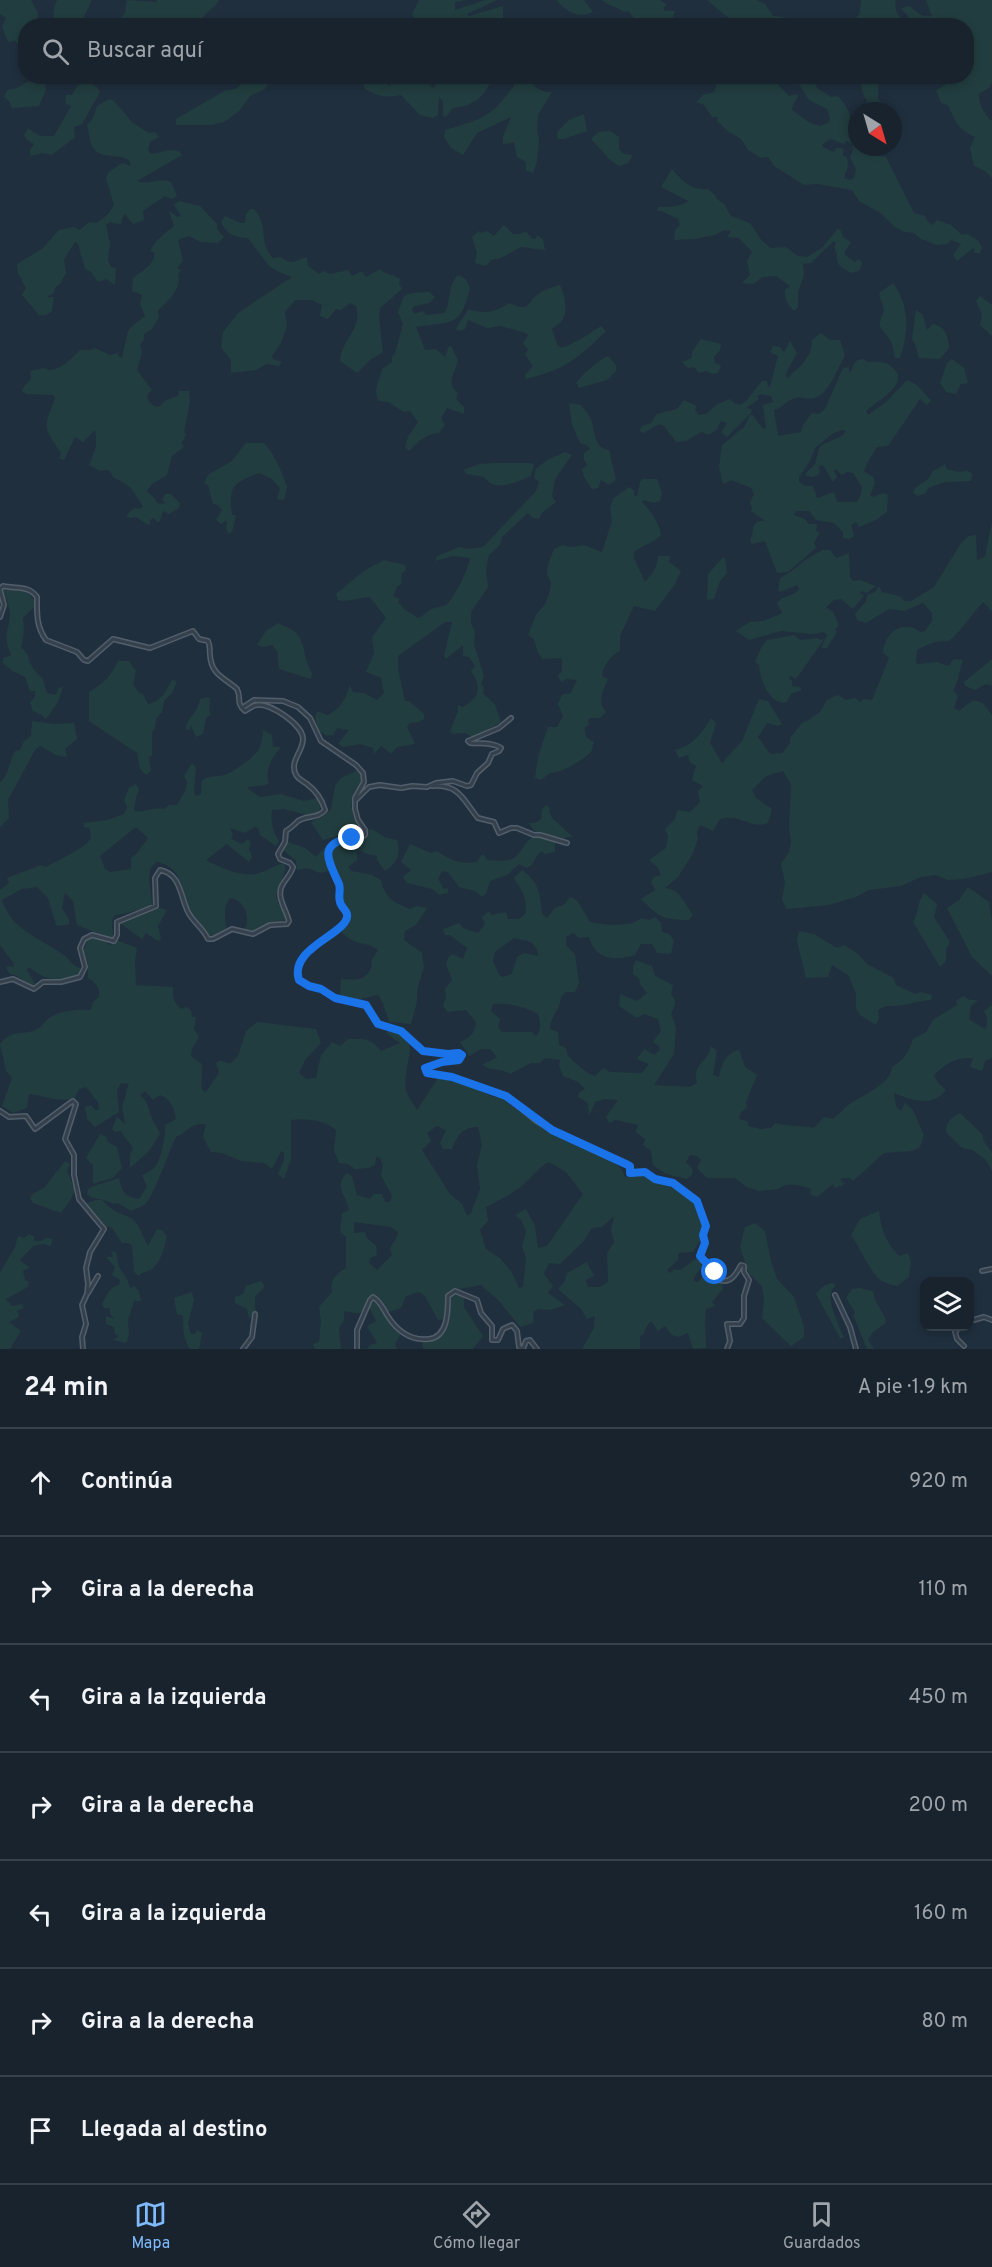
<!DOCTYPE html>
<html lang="es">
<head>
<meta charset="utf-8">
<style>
  :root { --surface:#18232e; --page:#212b36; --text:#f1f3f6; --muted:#9fa4aa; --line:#36404a; --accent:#7fbaff }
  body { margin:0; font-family:Overpass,sans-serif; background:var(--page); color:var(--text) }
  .controls { position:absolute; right:18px; bottom:18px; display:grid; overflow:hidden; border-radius:12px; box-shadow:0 3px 9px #0003 }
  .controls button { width:54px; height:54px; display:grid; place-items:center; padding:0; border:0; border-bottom:2px solid var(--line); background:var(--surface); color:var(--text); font:30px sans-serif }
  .compass { position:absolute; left:848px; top:102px; width:54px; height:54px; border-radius:50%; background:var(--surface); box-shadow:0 3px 9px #0003; rotate:143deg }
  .stop { position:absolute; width:18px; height:18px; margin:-14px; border:4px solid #1a73e8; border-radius:50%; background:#fff }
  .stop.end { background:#1a73e8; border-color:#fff; box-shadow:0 2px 6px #0008 }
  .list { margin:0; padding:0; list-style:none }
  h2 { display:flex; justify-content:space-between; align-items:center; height:78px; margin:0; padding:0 24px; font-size:26px }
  h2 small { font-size:20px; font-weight:400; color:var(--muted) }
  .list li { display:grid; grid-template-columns:39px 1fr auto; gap:18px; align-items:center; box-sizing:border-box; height:108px; padding:0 24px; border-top:2px solid var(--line) }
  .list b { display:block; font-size:22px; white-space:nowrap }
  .list em { font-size:20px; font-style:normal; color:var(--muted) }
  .icon { flex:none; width:33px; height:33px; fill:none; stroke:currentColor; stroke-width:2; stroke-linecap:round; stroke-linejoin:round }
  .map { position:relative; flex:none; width:992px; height:1349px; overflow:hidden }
  .search { position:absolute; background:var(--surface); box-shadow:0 3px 9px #0003; left:18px; right:18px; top:18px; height:66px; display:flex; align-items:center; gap:15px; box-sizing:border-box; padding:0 21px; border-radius:24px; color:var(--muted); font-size:22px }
  .sheet { height:834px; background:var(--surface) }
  nav { display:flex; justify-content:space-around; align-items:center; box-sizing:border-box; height:84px; border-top:2px solid var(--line); background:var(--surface); font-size:16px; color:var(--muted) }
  nav a { display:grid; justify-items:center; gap:3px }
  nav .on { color:var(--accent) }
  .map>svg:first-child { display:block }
  .green { fill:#223d3f; fill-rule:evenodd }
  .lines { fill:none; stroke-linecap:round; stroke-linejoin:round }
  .minor-casing { stroke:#535e6b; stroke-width:6 }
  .minor { stroke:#34414d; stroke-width:3 }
  .route { stroke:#1a73e8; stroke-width:8 }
</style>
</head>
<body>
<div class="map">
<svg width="992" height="1349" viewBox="0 0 992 1349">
  <rect width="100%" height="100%" fill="#202f3e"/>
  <path class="green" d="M 0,0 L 31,0 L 38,13 L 37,25 L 26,26 L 25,51 L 15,41 L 8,42 L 2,27 L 6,18 L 0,14 Z
    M 57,0 L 92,0 L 80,25 L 60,26 C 50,17 53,11 57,0 Z
    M 127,0 L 156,2 L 157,0 L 219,0 C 216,8 210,8 206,14 C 202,18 200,22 196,25 L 114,25 L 125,13 Z
    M 419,0 L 467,0 L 455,2 L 455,10 L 485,0 L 497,0 L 467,14 L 469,16 L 503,6 L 503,23 L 501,26 L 419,25 L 412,14 Z
    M 557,0 L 584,0 L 593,12 C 579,19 566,12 557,0 Z
    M 602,0 L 660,0 L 667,5 L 663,8 L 665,11 L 675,11 L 672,20 L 675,25 C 659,26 637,28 629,11 L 624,12 C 616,6 607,5 602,0 Z
    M 707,0 L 756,0 L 765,4 L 773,16 C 781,17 786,15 791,23 L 797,20 L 796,25 L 737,25 Z
    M 861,0 L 896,0 C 893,11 900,15 904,25 L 851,25 L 860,13 Z
    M 926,0 L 992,0 L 992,82 L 990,87 L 979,94 C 979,105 984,114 992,121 L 992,178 L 985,171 L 974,166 L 970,148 L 975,137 C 958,130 955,121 948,105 L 941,103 L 936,90 L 952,81 L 950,77 L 966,76 L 966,26 L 915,25 L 901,8 L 910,6 C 916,12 923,18 932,16 Z
    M 252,76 L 272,77 L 265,89 L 250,96 L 239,111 L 226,121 L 212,125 L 176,125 L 176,119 L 226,90 L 235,89 Z
    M 354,77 L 381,77 L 383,82 L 390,86 L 392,82 L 391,78 L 393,77 L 422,77 L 433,88 L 441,77 L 494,77 C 482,98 478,104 453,108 L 446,117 L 443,116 L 443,101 L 439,97 L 438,115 L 433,118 L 420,115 L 401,95 C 387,98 377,96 365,89 L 364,85 Z
    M 513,77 L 526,77 C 533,85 540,93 552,92 L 538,115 L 537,132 L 539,140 L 537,161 L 533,173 L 526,170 L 526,162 L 517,157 L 514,142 L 503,145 L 503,137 L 511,117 L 477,133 L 463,155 L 451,148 L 444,137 L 445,130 C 486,118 492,117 517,81 Z
    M 719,77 L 764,77 L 768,81 L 773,79 L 789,96 L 797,94 L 798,97 L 793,104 L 792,110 L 810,123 L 821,126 L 829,122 L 830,118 L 827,109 L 809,100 L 794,77 L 814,77 L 817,88 L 831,97 L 837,96 C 843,100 850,112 851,119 L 857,116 L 857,147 L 871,147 L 880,156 L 886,157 L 914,213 L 925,216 L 928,222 L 933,225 L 937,220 L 951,225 L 962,235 L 967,234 L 978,240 L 982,248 L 980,253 L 974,253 L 975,249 L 973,248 L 957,261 L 953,255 L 961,244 L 951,240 L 947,244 L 937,245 L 921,239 L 914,233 L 905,232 L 895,227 L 880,213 L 859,201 L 852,190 L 817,184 L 804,185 L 774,166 L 768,157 L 761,158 L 748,150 L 741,139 L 729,132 L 717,121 L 718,117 L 712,117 L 704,105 L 696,102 L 703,95 L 714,92 ZM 830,139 L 844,144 L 846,141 L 852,144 L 853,150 L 850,157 L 856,170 L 854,178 L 850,180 L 844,178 L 848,166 L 847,158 L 842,154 L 844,151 L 842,148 L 836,148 L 834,152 L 823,147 L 822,145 Z
    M 857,77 L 885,77 L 879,83 L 878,97 C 880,104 885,102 881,111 L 861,111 L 867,101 C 861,94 863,85 857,77 Z
    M 29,81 L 38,84 L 45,82 L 46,90 L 39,106 L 12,108 L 9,101 L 4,97 L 7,90 L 17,88 Z
    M 86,81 L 97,87 L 100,92 L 82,124 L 74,127 L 75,137 L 52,155 L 42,153 L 31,156 L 30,150 L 34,144 L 27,140 L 24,135 L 28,128 L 40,136 L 54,136 L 71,106 L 65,103 L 66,95 L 72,95 L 77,86 Z
    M 109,99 L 114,101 L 133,123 L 149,133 L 155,132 L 159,137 L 150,142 L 148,150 L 151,154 L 170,150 L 179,151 L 182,155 L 137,181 C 148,186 159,177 171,182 L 177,196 L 172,199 L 165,196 L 143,211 L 144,220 L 133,224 L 125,214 L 122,218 L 121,225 L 110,222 L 106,225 L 110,243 L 108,260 L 111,267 L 116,268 L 115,285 L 107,279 L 98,282 L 91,272 L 85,269 L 78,244 L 75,242 L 64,259 L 66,273 L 60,284 L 55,288 L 54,293 L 48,296 L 48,297 L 54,297 L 52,311 L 46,315 L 39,315 L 22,295 L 26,288 L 18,273 L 17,264 L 42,249 L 59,230 L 74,227 L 80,230 L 89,222 L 97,223 L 108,214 L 114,205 L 106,178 L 109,172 L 122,163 L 131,166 L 129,160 C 117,153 97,160 91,144 C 89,138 89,131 87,125 L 93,118 L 97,106 Z
    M 584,114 L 587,131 L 564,139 L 558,139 L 557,132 L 569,120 Z
    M 610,131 L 619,137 L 619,149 L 624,154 L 633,155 L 628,163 L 619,166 L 610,160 L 591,139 L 598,132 Z
    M 672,169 C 682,181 692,191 708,189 L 715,195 L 717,199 L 724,204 L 731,216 L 750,223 L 762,241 L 771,248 L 786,247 L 798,256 L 807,257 L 823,247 L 838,228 L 841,231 L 843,237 L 851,242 L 845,251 L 845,255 L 855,262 L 858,259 L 862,262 L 860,270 L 852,273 C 830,263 841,261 834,247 L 836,244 L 834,241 L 811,263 L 803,264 L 804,275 L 798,292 L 798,307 L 794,311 C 788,304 784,300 785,290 L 790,286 L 776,276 L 762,277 L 754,284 L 742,283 L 750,275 L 747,261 L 752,252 L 739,238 L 727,237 L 731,231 L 724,230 L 715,235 L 695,239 L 674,240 L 675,230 L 680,225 L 678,219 L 662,211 L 657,211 L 658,207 C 668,207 681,207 688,201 L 661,187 Z
    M 179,201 L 200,206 L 217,224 L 217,229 L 224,237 L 218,243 L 201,242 L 189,236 L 178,240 L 183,261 L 177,268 L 181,270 L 178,275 C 182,288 168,302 158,310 L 159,317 L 152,329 L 144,334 L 144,339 L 140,345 L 142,352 L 137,370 L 152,390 L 147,395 C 149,402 151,406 159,407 L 166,400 L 178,396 L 179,391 L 189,391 L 190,402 L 184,432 L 186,435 L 181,444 L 184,445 L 183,448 L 172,456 L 167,475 L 152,484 L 147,491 L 155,499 L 158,504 L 166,503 L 162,500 L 165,494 L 171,494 L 180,503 L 179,508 L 169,514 L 163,511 L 160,521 L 157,522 L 154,518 L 150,520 L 150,524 L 148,525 L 136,517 L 130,518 L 126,516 L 134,508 L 140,509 L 143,506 L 131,488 L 124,483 L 114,478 L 109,470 L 100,471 L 89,465 C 95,453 98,444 95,430 L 83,442 L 75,437 L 64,460 L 59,458 L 61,453 C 42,425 44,429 55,398 L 53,395 L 26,394 L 22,391 L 23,388 L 31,379 L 30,371 L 43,368 C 58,375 69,360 80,350 L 91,350 L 95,348 L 110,355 L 118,353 L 118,356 L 122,358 L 128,331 L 132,326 L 145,316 L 140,304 L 142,295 L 132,291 L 133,278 C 142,271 156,264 154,252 L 150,251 C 156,240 163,234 174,226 L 169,211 L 178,217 L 181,216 L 174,205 Z
    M 250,209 L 254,209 C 270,228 257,240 273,258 L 280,257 C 295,266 292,261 307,257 L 308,266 L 319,274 L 323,271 L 330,274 L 348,270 L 352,276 L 362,271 L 366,277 L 380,269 C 386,275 393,274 400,279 L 399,284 L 402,289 L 380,308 L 379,318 L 383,352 L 370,360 L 357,373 L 340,361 C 341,340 363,329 356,306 L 350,303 L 341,310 L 336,309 L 328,319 L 320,316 L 322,305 L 312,300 L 295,300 L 285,312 L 287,326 L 281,343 L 272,356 L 273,359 L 282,362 L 279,366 L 267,364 L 256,370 L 231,373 L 231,360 L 221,348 L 223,332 L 238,313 L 292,277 L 277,271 L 269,266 L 248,238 C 236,238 225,233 221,222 L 225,216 L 240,223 L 245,223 L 246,214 Z
    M 504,225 L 513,234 L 520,234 L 526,231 L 532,239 L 536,239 L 537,235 L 543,239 L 545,250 L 521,247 L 501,258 L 491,260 L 486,266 L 475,263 L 477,253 L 472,237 L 479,231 L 482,233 L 487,231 L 494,236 Z
    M 458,275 L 466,279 L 470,288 C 460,328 453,321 416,327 L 425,350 L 436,349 L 445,357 L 449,346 L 451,346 L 458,360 C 455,372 445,384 458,393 L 456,399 L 464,407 L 464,414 L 447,408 L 441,418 L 445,425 L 439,433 L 429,435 L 419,441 L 409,451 L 405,447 L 408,437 L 418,422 L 410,411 L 404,412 L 388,402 L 379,401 C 372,390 380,381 382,369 L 392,362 L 392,357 L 395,353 L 403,324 L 398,312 L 404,296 L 412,293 L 429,292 L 435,297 L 430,303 L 414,306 L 412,310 L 415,314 L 423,311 L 426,315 L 444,313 C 452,303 446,287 458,275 Z
    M 893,283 C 910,307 909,331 900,358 L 895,358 C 894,353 893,346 891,342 C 882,325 875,331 884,310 L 879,293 Z
    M 560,285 C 565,295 569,315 560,323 C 557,325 554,327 552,329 L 557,344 L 561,348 C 577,343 588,334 601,326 L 606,331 C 579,358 564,370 526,379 L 525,375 L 533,366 L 525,354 L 528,350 L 523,343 L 528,335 L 525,333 L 501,326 L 487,328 L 468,320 L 465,329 L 458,331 L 456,329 C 459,321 465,317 468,309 C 484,314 495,313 509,303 C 533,313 524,303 541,292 C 546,289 554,287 560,285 Z
    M 980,296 L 992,305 L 992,336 L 980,325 L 982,314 L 976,301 Z
    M 916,310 L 923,315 L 927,330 L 933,324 C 945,326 949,338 949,348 L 940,359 L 919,358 L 915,344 L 912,340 Z
    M 821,333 L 830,340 L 840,340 L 845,356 C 837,368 830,394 814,398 C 808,400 801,396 795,398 C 787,400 783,408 774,410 L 778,436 L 801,432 L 803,425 L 812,413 L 819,414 L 825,409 L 843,368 L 849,367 L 849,372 L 851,371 C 854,363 855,359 864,359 L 867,362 C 878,362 885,360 894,369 C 910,385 875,402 866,411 L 868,415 L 886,402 L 907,380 C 920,384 922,393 931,400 L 927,405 L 920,399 L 888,446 L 877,447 L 867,463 L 864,471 L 873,477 L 875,483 L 870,495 L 873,497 L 883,493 L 888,495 L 887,512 L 876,520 L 859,527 L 856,522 L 851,525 L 854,536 L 850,539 L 843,538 L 843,532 L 834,523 L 816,520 L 809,511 L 796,511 L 794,515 L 805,519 L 809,524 L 817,524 L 816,531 L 820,532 L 814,543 L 816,548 L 788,572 L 777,573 L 765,541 L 752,544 L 750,542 L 754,525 L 758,521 L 765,521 L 751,511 L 752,508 L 750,502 L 754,494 L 751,488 L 731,480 L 723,484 L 719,467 L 722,445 L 744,427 L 750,415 L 753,415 L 762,428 L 766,429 L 763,405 L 773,402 L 771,396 L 761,394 L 757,396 L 759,399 L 746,408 L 751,409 L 752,412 L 727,437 L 721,432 L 727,423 L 721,421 L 717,429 L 709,435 L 701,432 L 686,441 L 676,442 L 664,426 L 659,424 L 644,433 L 639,431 L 642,426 L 651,423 L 657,414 L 677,409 L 684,400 L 697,406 L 695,410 L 699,415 L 706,414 L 718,404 L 730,399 L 734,403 L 740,405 L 746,401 L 762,381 L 767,381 L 768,387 L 770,386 L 778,356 L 770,352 L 773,346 L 780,347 L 784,352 L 790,341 L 797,353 L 786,373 L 787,379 C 798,368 813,357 812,340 ZM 842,430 L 846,431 L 842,436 L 822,445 L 819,448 L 815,464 L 806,473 L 806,476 L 813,477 L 820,474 L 819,466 L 823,465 L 833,482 L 837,477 L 834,471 L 836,469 L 842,475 L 847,472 L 853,473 C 861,487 866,485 857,502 L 837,502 L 834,492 L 817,498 L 813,486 L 806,486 L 799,482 L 799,477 L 810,461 L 815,448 L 832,434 Z
    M 701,339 L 721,344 L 720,350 L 714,357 L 715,363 L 721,366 L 718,373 L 712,374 L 706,371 L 699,373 L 694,367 L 688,368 L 682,362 L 692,358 L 692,352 Z
    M 608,356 L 616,365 L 616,371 L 607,380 L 579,388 L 576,383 C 583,374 598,360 608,356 Z
    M 952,359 L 964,368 L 968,383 L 961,384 L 956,394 L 946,392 L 940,383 L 947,363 Z
    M 569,403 L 581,405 C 584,409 588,413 590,417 C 596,430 592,447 609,450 L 616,480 L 609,485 L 601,480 L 598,488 L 592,489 L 584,477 L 582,469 L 587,465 L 584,460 L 584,453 L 590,449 L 587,445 L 580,443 L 572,424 Z
    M 246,443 L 264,443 C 276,456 281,471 287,487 L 284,500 L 277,499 L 280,488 L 272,479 L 259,473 C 233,483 228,486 232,515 L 236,515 L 232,532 L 229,534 L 226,529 L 227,522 L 225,521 L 221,524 L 216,520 L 222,510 L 218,505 L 213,504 L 208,485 L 204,483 L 209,474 L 232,461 Z
    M 565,452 L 572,455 L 555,479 L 552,496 L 556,502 L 542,513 L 539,519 L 533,518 L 528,513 L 502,537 L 500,545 L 489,555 L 486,570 L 488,587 L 471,612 L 471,623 L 475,632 L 474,644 L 484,676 L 481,684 L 484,688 L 483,693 L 495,705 L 501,722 L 474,738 L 465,733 L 453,734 L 450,731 L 458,711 L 458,705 L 463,707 C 480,698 482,687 471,671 L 475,666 L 469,657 L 463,656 L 463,645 L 446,659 L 444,656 L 452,622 L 445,622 L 398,656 L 398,669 L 405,701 L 409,701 L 424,714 L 424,719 L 419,722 L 410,723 L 407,727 L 415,744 L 397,747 L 391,754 L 381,746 L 374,754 L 373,748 L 360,744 L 343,747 L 338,744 L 349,730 L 337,728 L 333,735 L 327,736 L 319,731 L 315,719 L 317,711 L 328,715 C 342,707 345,700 350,685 L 353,692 L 364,693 L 377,700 L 384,693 L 381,678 L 366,672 L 374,653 L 372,637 L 386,618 L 370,597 C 360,597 348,603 338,600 L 336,594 L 365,570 L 384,560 L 405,565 L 406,570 L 401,574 L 402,583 L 397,587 L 393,596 L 400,599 L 398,602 L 404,609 L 418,618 C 423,616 425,613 430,610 C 436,606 443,608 448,603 C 456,594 468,570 470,558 L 453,556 L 435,561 L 437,556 L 459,547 L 468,549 L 483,547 L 536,491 L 539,482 L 534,478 L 536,469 L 547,460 Z
    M 494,463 L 531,463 L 534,465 L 531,475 L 527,478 C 511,484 495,492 484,477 L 467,474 L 463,470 L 479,464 Z
    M 945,464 L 947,469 L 958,472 L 968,471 L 972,474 L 971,481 L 945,482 L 928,488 L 926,493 L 918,496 L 913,493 L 915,488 L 928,479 L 933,471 Z
    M 643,479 L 657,479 L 662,493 L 660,501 L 654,503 L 643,500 L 642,502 C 650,510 660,524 661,535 C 653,543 643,545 634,552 L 634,558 L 645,582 C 652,574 658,567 658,556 L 670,556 L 669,562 L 681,571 L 675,584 L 655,611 L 634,606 L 620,636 L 620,651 C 611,655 603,666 602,676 L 608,679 C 603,691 597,701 606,712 L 600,718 L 590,718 L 588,720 L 589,725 L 585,727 C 584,735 587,739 594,742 C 593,745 592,750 591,752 C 585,759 559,774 550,773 L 541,780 L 535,778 L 538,757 L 548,727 L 557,727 L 563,716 L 558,704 L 562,695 L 571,693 L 577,680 L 566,679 L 562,682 L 559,679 L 558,675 L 562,671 L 562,658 L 543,659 L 538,653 L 534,639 L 528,635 L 536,615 L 545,604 L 550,591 L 551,582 L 547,575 L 548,564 L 554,549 L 562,545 L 571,547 L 584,545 L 602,552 L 612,521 L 610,508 L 613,499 L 629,487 L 634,490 L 634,495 L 637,497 L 640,482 Z
    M 992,522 L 992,611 L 983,602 C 970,616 963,629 949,641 C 937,640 927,645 917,650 L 916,663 L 919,664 L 937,662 L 948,666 L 954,659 L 963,660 C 959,670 959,681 953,690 L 958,696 L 954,708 L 959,711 L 973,700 L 983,703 L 992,715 L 992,872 L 964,879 L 948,880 L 935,875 L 921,877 L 901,886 L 869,890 L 856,897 L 829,905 L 786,909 L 782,899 L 785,883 L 781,864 L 789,852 L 791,841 L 789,829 L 791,784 L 783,771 L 766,776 L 752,790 L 756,798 L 772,809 L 768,823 C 750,830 741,813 720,819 L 713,831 L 700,825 L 697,832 L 698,839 L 692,855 L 678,877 L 665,888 C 680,889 685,904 693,915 L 689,920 C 663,920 659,917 641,899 L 655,890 L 651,882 L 654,877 L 661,875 L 658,868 L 649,860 L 666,848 L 668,836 L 665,829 L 675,819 L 677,810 L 690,812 L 700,802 L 698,791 L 703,786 L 692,780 L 696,766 L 690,762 L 688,755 L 679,758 L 675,750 C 694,745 701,734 711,718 L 716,723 L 710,743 L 722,763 L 742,741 L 759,699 L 768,701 L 782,724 L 778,726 L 767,723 L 758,737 L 770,754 L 782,753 L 790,743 L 790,738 L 802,723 L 807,721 L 820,712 L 827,700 L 838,695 L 846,700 L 855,698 L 860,702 L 864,699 L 872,700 L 889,658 L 883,653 C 885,632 902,619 921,632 L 925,631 L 932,621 L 932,613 L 923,603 L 904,611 L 889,609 L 866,623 L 857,620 L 855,614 L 866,601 L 867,595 L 875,592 L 879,586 L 882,592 L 899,596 L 905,601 L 911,601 L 934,587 L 961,543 L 969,536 L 976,535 L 977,560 L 985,557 Z
    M 823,550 L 830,550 L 836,558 L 849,553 L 850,577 L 853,581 L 860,580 L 876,586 L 867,593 L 861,591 L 860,593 L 864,596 L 853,609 L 841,599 L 834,600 L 826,607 L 833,612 L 839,625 L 835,629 L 837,632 L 827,648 L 821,648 L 827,635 L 824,632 L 813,634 L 781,631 L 749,640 L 736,631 L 750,622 L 763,621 L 781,614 L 782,612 L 777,603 C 783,595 794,597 799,589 L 797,585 L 780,592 L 778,590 L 780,578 C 796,570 805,557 823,550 Z
    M 722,558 L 725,558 L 727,573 L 720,581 L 714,599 L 707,600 L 708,574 Z
    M 3,589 L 27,592 L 34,600 L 34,607 L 23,618 L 24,632 L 21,647 L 28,655 L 29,661 L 34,670 L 43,679 L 47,693 L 56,695 L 58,688 L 63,687 L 58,702 L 46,719 L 40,714 L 33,711 L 30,703 L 35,696 L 35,691 L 30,691 L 25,677 L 14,672 L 3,663 L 3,658 L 11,655 C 0,629 13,630 9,608 C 8,602 4,595 3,589 Z
    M 278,623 C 283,626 291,628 296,633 C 305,641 304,661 312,673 L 311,679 L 279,669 L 277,651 L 272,645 L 262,647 L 257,645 L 266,631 Z
    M 794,635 L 800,640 L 817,638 L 821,640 L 825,638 L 796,679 L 791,676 L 789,678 L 792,681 L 792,686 L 800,687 L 802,690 L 791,694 L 786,703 C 769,704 760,680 759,665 L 755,662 L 762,646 L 767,640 Z
    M 992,659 L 992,686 L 986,684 L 975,690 L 965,686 L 964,682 Z
    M 118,661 L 129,661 L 136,671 L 133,684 L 139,693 L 143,694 L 148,704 C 162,701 165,692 172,680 L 177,681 L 172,693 L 164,701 L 162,712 L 156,719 L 155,728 L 152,732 L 152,755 L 149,758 L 151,771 L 146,775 L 140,769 L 137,753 L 89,721 L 89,692 C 102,685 112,675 118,661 Z
    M 210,697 L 209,711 L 211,714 L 206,718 L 203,734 L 196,737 L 191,726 L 189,730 L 186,729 C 187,717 198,714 200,699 Z
    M 32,721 L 54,724 L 74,723 L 77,739 L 65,749 L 67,757 L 56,755 L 40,746 L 35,750 L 8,800 L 9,818 L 0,827 L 0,782 C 9,775 9,762 15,751 L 20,750 L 24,741 L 31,736 Z
    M 263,730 L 272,735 L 273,747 L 281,747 C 273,756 264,770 269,783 C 262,788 253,784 247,788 L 260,797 L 281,794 L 304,801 L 317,798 L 320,804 L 319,814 L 310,816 L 284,809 L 272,810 C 270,820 273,833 279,841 L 276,846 L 260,835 L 258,828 L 255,827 L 245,833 L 230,828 L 233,835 L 231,839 L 242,844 L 248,839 L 251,843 L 249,848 L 252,857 L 249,862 L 227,844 L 206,860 C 218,867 242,877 256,874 C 266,871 274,866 283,863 L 286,868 L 276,896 L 285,915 L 285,920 L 272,923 L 252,932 L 244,930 C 251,919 245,899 230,898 C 223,907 225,917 226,928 L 212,937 C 207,933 193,917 190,911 C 179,890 185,868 157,862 L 151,867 L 149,878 L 152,904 L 150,907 C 137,909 128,914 115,915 L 112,920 L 113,937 L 111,939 L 77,925 L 73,901 L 65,893 L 62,908 L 69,919 L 69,924 L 61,926 L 56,925 L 48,898 L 37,887 L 22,889 L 2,900 C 12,932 42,938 65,956 C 71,961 73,966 80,968 L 81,971 L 74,978 C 53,980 45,980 29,967 L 27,970 L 35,984 L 33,986 L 15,975 L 10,974 L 6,968 L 8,966 L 13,967 L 14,964 L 0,945 L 0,890 L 9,883 L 7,878 L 41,865 L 46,867 C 55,862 82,849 88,842 C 92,838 91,833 89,828 L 84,827 L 84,823 L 107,820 L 124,814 L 127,807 L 124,800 L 129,788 L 136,784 L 139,790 L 136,797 L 134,811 C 145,813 153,806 164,809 L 169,805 L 177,805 L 185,791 L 187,782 L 184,776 L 192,763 L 196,768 L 194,793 L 196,796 L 201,794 L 202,780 C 211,775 216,777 225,775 C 232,773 256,756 259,749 C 261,743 263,736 263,730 ZM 136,827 L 148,838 L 137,853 L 131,858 L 131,869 L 110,872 L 105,869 L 100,856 Z
    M 359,770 L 363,778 L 363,784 C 346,808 349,806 363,830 L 363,835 L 349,838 L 346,834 L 323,840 L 311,822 L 323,816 L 331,809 L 335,786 L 341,778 Z
    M 546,805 L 550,808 L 549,811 L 552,818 L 573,837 L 566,837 L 562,841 L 534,831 L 529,823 L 535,823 L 541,819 L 542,809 Z
    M 372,829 L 386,838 L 397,840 C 401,854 397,864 385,871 L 377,860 L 377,856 L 364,853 L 363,851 L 357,852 L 357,860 L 348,867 L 352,871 L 372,875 L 381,880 C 384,897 394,903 410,909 L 416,906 L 427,908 L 416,925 L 405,931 L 404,940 L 422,953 L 424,967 L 417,990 L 417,1002 L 411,1024 L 389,1022 L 383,1003 L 378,995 L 356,1000 L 340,996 L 341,979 C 357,980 365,982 372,966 L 371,961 L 378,950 C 366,941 356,946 342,933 L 348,914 L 341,903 L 342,889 L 331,862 L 331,849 C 339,836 357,843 368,833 L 367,830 Z
    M 537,835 L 555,841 L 555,852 L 544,854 L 542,851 L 538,854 L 532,865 L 527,868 L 519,864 L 507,875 L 490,881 L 486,894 L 482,897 L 475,891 L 459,887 L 448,872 L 442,871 L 438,879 L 444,889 L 448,888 L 448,893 L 439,895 L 432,889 L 407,883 L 403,877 L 411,870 L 401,862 L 410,844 L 431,853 L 437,851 C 449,860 463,865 477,862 L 481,855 L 484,855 L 487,860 C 493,861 508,861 512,859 C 523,854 524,839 537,835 Z
    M 288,842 L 305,848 L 316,857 L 324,848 L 326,849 L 329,871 L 320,873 L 307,868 L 297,870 L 296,861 L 283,850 Z
    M 522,870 C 539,882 540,894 542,913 L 547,918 L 555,908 L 565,904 L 570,897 L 577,900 L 590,922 C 604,925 630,928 641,918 L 649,920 L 655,917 L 661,923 L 662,932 L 669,934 L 674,940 L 671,954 L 657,953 L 652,944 L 641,944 L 635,955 C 614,961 595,960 589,937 L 579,938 L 573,933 L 566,937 L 566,945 L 575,954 L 579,983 L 575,992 L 566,992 L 561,997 C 560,1011 550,1016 550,1029 L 558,1032 L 559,1045 L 566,1048 L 568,1056 C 576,1063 585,1073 595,1076 L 603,1068 L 610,1072 L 642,1073 L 649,1064 L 637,1059 L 644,1049 L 654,1055 L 660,1050 L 659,1046 L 653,1042 L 661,1031 L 658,1019 L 644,1014 L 637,1018 L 619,1006 L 620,994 L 637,1001 L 647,993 L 640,984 L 639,978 L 633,974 L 633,966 L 636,960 L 652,966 L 655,976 L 673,985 L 671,994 C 677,1002 676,1004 671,1013 L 676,1028 L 674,1054 L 654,1085 L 690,1087 L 697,1083 C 692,1062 708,1064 711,1046 L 717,1051 L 713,1075 L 719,1077 C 722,1064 725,1053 739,1050 L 745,1067 L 757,1075 L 746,1102 L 747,1108 L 741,1112 L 739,1119 L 747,1121 L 749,1126 L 760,1129 L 771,1128 L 775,1123 C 789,1127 800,1125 814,1128 L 824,1117 L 833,1119 C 838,1115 843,1110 847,1106 C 861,1095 890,1086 892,1067 C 904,1060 909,1052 913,1039 L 926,1032 L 933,1020 L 957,1005 L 956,1001 L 963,996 L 970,1000 L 978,1000 L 971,1006 L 969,1019 L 984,1029 L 987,1026 L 987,1018 L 984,1011 L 992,1005 L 992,1058 L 985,1061 L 982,1071 L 970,1067 L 973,1058 C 956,1057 946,1063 934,1075 L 938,1083 L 946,1090 C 932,1108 911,1100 894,1093 L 896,1106 L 901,1111 L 905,1103 L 913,1110 L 924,1135 L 920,1147 L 912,1151 L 884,1153 L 853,1181 L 850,1178 L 842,1178 L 840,1180 L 843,1181 L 842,1183 L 847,1183 L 835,1188 L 833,1184 L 817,1197 L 810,1194 L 811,1189 C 801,1185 787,1181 778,1189 L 759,1191 L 747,1187 L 735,1178 L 707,1178 L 697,1168 L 701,1160 L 697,1156 L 690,1155 L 686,1162 L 693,1170 L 692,1175 L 687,1179 L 666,1174 L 653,1165 L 651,1151 L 643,1145 L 645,1139 L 636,1132 L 638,1125 L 616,1120 L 609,1123 L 606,1117 L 618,1100 L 605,1099 L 595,1102 L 589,1116 L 588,1103 L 578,1097 L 579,1093 L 585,1089 L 578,1082 L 563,1076 L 559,1065 L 560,1060 L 545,1058 L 540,1063 L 531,1063 L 510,1074 C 502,1068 490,1071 482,1065 L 497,1057 L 490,1049 L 481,1049 L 469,1056 L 460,1042 C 470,1037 475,1034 476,1022 L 466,1010 L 447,1012 L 443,1005 L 446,998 L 445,989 L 452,980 L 446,964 L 448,958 L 452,954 L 463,959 L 467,948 L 450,935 L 445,935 L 443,929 L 459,923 L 463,928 L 478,933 L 485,924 L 482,917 L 489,911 L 491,915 L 506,912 L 508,919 L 519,919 L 526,913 C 526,895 523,893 514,878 ZM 514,938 L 531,942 L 537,949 L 538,956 L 524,953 L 517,957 L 512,974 L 503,977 L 499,975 L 493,961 L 495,952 ZM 493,1004 C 509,1003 524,1006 538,1014 C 540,1021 542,1030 536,1036 L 532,1032 L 502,1032 L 498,1027 L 500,1019 L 491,1011 Z
    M 968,887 L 989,902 L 992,923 L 992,976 L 972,957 L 947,908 L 959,900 Z
    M 924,893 L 937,904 L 934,917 L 950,942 L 946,949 L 946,961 L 940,967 L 913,922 C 919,912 917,903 924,893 Z
    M 157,907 L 167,910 L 158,926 L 161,940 L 156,940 L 146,933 L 142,939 L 121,924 L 121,921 L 151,911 Z
    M 799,931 L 814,934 L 837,948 L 844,945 L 857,953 L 867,964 L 894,978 L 896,985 L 915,994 L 921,992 L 932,995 L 931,1000 C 920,1000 912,1004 902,1005 C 892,1007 887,1004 878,1010 L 879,1018 L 876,1025 L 860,1015 L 856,1009 L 856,994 L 849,976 L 832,965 L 828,977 L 806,978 L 797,941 Z
    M 95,935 L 110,945 L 113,944 L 116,940 L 137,948 L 135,960 L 136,985 L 173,987 C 173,998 173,1002 181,1009 L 186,1007 L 191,1010 L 192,1017 L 196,1017 L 194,1029 L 199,1037 L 192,1049 L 191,1056 L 202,1064 C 203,1074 200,1080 202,1090 L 206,1092 L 219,1073 L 216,1063 L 221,1060 L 230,1064 L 238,1056 L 246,1031 L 257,1022 L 316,1029 L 321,1043 L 305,1060 L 299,1073 L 306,1079 L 316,1078 L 321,1055 L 332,1042 L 340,1046 L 348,1039 C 364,1039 370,1037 381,1051 L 400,1043 L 386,1033 L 389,1030 C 426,1036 401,1065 406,1089 C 407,1096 414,1104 417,1110 L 438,1078 L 452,1079 L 494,1097 L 502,1098 L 534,1123 L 604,1156 L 621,1168 L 625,1177 L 642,1175 L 674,1188 L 696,1204 L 704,1228 L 700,1233 L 700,1241 L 693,1252 L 678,1253 L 678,1260 L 667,1270 L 670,1273 L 674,1269 L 680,1270 L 701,1255 L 702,1267 L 694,1277 L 694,1281 L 698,1282 L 710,1267 L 714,1267 L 721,1279 L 723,1289 L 712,1302 L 715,1306 L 706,1309 C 704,1325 706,1333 706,1348 L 693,1349 L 688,1333 L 678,1337 L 672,1335 L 665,1326 L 658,1331 L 651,1321 L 645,1329 L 644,1334 L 640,1336 L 640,1349 L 582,1349 L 594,1328 L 595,1316 L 587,1319 L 581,1309 L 558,1289 L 565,1281 L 567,1273 L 587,1262 L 594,1276 L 586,1280 L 588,1287 L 600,1287 L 608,1282 L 607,1253 L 614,1242 L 611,1230 L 614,1216 L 602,1227 L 592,1228 L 583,1242 L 560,1264 L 549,1263 L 544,1274 L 553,1286 L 548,1293 L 565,1305 L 551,1310 L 539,1309 L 534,1311 L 533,1323 L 520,1327 L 499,1301 L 481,1285 L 460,1289 L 464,1295 L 464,1307 L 483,1336 L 473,1349 L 423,1349 L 421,1335 L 437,1339 L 445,1327 L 446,1319 L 438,1320 L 425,1296 L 419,1292 L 406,1296 L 401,1308 L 389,1312 L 387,1316 L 402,1332 L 395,1344 L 397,1349 L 367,1349 L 370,1345 L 377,1343 L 367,1326 L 376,1321 L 369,1307 L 371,1300 C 361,1316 361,1314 344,1311 L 344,1320 L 339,1328 L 341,1349 L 315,1349 L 313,1344 L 319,1342 L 321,1321 L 319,1307 L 332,1292 C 329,1281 336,1274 346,1268 L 346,1237 L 340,1231 L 342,1213 L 349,1210 C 346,1193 334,1190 346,1173 L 352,1176 L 357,1195 L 370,1199 L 374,1194 L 382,1194 L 385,1202 L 390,1202 L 392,1196 L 381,1175 L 383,1165 L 380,1158 L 376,1157 L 375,1165 L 369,1168 L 355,1169 L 348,1164 L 339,1163 L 334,1151 L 336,1130 C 322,1119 309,1119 291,1120 L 291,1159 L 284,1179 L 278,1174 L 284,1160 L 284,1153 L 281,1151 L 272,1169 L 264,1163 L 241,1161 L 222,1153 L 211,1152 L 203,1137 L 206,1124 C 188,1123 190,1131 176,1137 C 169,1150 153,1200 144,1205 C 140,1208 136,1208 131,1211 L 118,1203 L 113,1204 C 102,1197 94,1201 87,1194 L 88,1189 L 91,1187 L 119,1178 C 121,1191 125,1197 139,1199 L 147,1187 L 142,1175 C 147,1173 151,1171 155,1167 C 161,1160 166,1135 165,1125 L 176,1119 C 174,1108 171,1099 160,1095 L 153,1100 L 145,1091 L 140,1095 C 150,1103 148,1111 153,1121 C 156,1126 158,1128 160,1134 L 149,1151 L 130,1168 L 130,1154 L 133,1149 C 130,1142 124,1138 121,1131 L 115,1132 L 112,1129 L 117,1117 L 125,1124 L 122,1106 C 127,1096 125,1092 129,1084 L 121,1083 L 117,1090 L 119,1112 L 95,1127 L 87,1119 L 85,1107 L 91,1105 L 96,1111 L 99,1109 L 98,1102 L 86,1087 L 79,1089 L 74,1099 C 58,1102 45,1096 29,1094 L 27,1108 L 13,1113 L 2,1106 L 12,1078 L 6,1071 L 0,1044 C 12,1029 20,1036 35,1030 C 41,1028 44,1022 49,1018 C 62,1010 77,1009 91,1010 L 93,1002 L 99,997 C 100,987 96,983 88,978 L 88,964 L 83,950 L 86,946 L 87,938 ZM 437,1126 L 446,1130 L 440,1143 L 443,1149 L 452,1149 C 457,1136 462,1127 478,1127 L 482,1145 L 477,1165 L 480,1189 L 471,1213 L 467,1216 L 462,1204 L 450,1194 L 422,1150 L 431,1141 L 427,1133 ZM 549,1162 L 566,1172 L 583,1194 L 547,1246 L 538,1248 L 535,1226 L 526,1209 L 515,1215 L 521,1220 L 526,1231 L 522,1246 L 526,1258 L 523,1287 L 519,1288 L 511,1271 L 500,1258 L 486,1249 L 480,1230 L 488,1221 L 486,1207 C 499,1200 513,1194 524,1184 C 533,1176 538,1168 549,1162 ZM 354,1222 L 391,1227 L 398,1232 L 396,1239 L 390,1248 L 392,1255 L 377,1270 L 369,1263 L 370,1258 L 377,1255 L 376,1246 L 367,1238 L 365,1232 L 354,1233 Z
    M 960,1113 L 982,1134 L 984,1142 L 992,1152 L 992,1171 L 986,1160 L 973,1150 L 962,1148 L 946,1132 C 946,1121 951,1118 960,1113 Z
    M 100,1134 L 106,1137 L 108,1142 L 117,1147 L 122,1168 L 113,1178 L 93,1184 L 93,1165 L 86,1158 Z
    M 65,1161 L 70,1164 L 67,1171 L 75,1190 L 71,1199 L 61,1213 L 33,1203 L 30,1199 L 32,1194 L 44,1188 Z
    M 96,1200 L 102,1200 C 115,1213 115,1211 131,1218 C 139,1222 143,1237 148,1246 L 157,1229 L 163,1231 L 167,1237 C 164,1248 161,1262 152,1269 C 147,1273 143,1271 139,1276 L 134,1272 L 132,1246 L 129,1243 L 122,1243 L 112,1228 L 106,1226 L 86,1203 Z
    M 879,1211 C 881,1229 886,1243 899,1256 L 908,1253 L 911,1261 L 909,1277 L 897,1286 C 892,1285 887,1283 882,1281 C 871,1275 860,1247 851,1235 L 860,1219 Z
    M 755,1223 L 765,1231 L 771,1261 L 777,1279 L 794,1297 L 804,1327 L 804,1337 L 791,1346 L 762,1318 L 764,1299 L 762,1286 L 749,1274 L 740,1247 L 745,1227 Z
    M 29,1234 L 34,1237 L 34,1241 L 41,1241 L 46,1238 L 52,1239 L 51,1246 L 42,1244 L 33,1246 L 20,1260 L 30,1268 L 23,1271 L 25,1280 L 29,1282 L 28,1287 L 6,1299 L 12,1306 L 22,1304 L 24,1308 L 17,1311 L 19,1314 L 18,1318 L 9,1322 L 21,1331 L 10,1349 L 0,1349 L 0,1273 L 15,1247 L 18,1236 L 24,1238 Z
    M 111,1251 L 116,1252 L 119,1267 L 127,1279 L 130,1288 L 134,1286 L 139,1291 L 141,1301 L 134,1301 L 128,1320 L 129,1335 L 126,1343 L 113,1340 L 119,1336 L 115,1334 L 114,1327 L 106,1324 L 106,1316 L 115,1319 L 110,1314 L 110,1308 L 104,1308 L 102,1304 C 106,1296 109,1287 119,1285 L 120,1280 L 112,1275 L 115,1267 L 106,1257 L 113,1257 Z
    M 261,1281 L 265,1287 L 255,1296 L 255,1306 L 256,1311 L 249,1318 L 247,1309 L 235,1303 L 235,1297 L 243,1294 L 246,1286 Z
    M 834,1283 L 835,1286 C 823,1297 839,1324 844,1338 L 840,1338 L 816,1294 C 821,1287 825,1284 834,1283 Z
    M 859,1288 L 873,1291 C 875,1306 886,1313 886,1323 L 873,1332 L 868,1340 L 874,1349 L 867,1349 L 853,1315 L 855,1312 L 846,1298 L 852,1289 Z
    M 192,1292 L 194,1301 L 188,1323 L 191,1334 L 195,1334 L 197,1330 L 202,1333 L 199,1349 L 190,1349 C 183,1340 183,1327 183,1316 L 177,1314 L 174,1298 Z"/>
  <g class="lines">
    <g class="minor-casing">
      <path id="minor" d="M 0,589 L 3,586 C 16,589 29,585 37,597 C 37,614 36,626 46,640 L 77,652 L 84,660 L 88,661 L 113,639 L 150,648 L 193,631 L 199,639 L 208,641 C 211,647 209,649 210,655 C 211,675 225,678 237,689 C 242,698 235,702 245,711 C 249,709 253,705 257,705 C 271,703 303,725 303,739 C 303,752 289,761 296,775 C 299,780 303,781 307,784 C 315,790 322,800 325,810 C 318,819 306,815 298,821 C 294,825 291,828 286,831 L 285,842 L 278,854 L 280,859 L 290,863 L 293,867 C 291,874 287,877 283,884 C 275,895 286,909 289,921 L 287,924 L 270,925 L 253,934 L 232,929 L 213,939 L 208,939 C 203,928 193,922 188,912 C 180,896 181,874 160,870 L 155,878 L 156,906 L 117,922 L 117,935 L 114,941 L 92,935 L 84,939 L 80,948 L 85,967 L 80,977 L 61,982 L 43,982 L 34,989 L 13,979 L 0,982
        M 0,590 L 4,605 L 0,617
        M 242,708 L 254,700 L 283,701 L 298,707 L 310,718 L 321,741 L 356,765 L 363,773 L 364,782 L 355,798 L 355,809 L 358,820 L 365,830 L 365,835 L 361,837 C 320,842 323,850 339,884 C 341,890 338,896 340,902 C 342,908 349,912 346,918 C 341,934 319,941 308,951 C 303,957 300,964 297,971 L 299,980 L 308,986 L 321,989 L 335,998 L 366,1005 L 378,1024 L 401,1031 L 423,1051 L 448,1054 L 459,1053 L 462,1055 L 459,1060 L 442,1062 L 425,1068 L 427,1073 L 452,1077 L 506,1096 L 536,1121 L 552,1130 L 628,1165 L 630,1166 L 630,1173 L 645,1172 L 655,1179 L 673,1183 L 697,1201 L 706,1226 L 703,1235 L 705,1243 L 700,1253 L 702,1260 L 714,1269 L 719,1280 C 731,1284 736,1274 741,1265 L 744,1266 L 744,1272 L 749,1280 L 744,1296 L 744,1318 L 740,1324 L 727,1324 L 730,1341 L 727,1349
        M 432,786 C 460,784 463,800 478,818 L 494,822 L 499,833 L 511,828 L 517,828 L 534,835 L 540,835 L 567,843
        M 356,800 L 369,787 L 380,785 L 401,788 L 412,786 L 427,787 L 436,783 L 453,781 L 467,786 L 471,785 L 477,773 L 488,763 L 492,754 L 499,751 L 501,748 C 493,742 480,744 470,743 L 468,741 L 499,728 L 511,718
        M 0,1111 L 9,1117 L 26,1116 L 35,1129 L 70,1103 L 73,1101 L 76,1104 L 65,1139 L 74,1155 L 74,1175 L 79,1199 L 104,1229 L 90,1252 L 86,1268 L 88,1284 L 87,1294 L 82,1305 L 86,1324 L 82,1337 L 83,1349
        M 982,1271 L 992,1269
        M 88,1293 L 98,1276
        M 835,1295 L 850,1327 L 856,1349
        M 970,1321 L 984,1317 L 992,1320
        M 961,1326 L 955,1332 L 957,1339 L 964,1346
        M 243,1349 L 252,1337 L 255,1314
        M 357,1349 L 357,1330 L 370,1300 L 373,1297 C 380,1301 383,1308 387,1315 C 397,1331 411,1341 429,1339 C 448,1337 448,1311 448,1296 L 455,1291 L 477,1300 L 481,1313 L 492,1326 L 492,1340 L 498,1340 L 503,1329 L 512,1325 L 517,1331 L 519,1347 L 523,1349 L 526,1341 L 530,1340 L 537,1349"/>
    </g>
    <use href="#minor" class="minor"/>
  </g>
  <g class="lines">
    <path class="route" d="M 352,838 C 317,843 328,860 339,884 C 341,890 338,896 340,902 C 341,907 346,910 347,914 C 351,933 288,947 299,980 L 309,986 L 321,989 L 335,998 L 366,1005 L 378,1024 L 401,1031 L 423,1051 L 448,1054 L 459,1053 L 462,1055 L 459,1060 L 442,1062 L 425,1068 L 427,1073 L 452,1077 L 506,1096 L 552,1130 L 628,1165 L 630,1166 L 630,1173 L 645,1172 L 655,1179 L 673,1183 L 697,1201 L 706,1226 L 703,1235 L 705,1243 L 700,1256 L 715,1272"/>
  </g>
</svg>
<div class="controls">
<button><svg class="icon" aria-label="layers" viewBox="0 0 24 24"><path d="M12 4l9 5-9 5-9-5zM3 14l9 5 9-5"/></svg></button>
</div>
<svg class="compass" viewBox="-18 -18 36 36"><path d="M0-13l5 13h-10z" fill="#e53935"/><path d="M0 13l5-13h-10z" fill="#9fa4aa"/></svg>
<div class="stop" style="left:715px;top:1272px"></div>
<div class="stop end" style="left:352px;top:838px"></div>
<div class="search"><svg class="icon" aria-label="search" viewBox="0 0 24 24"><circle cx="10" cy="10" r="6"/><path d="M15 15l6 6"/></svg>Buscar aquí</div>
</div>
<section class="sheet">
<h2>24 min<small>A pie · 1.9 km</small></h2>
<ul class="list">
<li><svg class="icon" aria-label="ahead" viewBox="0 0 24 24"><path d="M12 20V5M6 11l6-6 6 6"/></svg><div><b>Continúa</b></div><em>920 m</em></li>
<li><svg class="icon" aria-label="right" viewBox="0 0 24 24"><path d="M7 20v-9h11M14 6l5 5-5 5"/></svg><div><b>Gira a la derecha</b></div><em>110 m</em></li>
<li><svg class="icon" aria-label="left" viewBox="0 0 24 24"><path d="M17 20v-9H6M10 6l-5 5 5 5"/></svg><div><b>Gira a la izquierda</b></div><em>450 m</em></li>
<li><svg class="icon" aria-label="right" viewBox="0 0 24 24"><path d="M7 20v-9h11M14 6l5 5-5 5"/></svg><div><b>Gira a la derecha</b></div><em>200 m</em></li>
<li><svg class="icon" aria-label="left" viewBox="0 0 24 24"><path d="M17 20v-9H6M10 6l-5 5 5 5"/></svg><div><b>Gira a la izquierda</b></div><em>160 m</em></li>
<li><svg class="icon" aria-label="right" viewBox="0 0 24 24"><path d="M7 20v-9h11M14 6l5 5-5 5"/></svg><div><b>Gira a la derecha</b></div><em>80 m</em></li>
<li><svg class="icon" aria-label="arrive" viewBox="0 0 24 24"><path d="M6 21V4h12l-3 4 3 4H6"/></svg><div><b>Llegada al destino</b></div></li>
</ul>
</section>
<nav>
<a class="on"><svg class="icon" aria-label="map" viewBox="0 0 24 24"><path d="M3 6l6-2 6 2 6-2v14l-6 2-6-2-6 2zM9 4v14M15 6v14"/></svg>Mapa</a>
<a><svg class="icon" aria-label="directions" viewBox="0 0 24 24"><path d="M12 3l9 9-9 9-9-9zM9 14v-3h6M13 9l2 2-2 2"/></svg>Cómo llegar</a>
<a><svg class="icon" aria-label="saved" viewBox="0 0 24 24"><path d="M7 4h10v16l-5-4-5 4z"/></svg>Guardados</a>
</nav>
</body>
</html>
